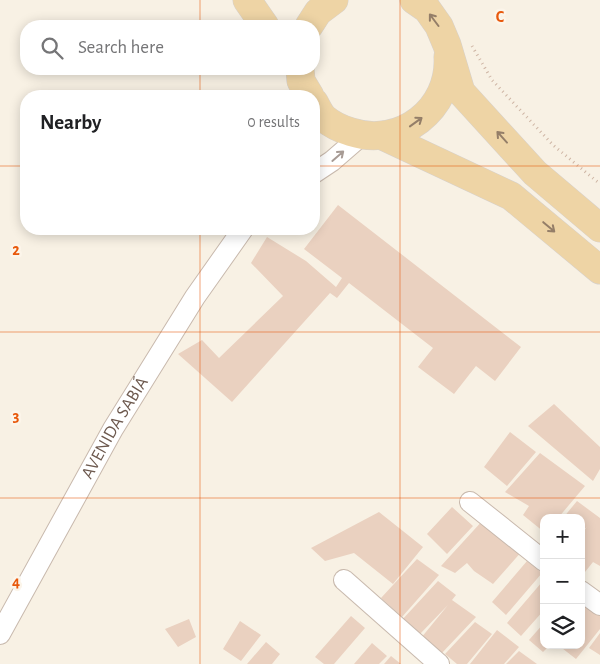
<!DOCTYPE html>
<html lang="en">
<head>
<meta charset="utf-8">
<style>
  :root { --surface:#fff; --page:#f2f2f2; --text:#202124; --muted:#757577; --line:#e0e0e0 }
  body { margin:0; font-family:"Alegreya Sans",sans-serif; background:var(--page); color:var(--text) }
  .controls { position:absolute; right:15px; bottom:15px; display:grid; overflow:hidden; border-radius:10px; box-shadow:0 2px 12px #0003 }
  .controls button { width:45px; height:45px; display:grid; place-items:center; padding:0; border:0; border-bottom:1px solid var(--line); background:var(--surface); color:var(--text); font:25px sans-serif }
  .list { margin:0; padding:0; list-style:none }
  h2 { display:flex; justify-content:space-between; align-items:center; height:65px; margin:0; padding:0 20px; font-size:21px }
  h2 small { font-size:16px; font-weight:400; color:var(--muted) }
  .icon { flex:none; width:28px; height:28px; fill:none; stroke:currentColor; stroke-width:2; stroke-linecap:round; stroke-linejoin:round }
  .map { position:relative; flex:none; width:600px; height:664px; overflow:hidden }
  .search { position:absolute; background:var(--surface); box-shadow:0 2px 12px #0003; left:20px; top:20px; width:300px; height:55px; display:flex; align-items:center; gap:12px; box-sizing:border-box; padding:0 18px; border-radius:20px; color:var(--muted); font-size:19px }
  .panel { position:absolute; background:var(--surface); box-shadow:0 2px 12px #0003; left:20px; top:90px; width:300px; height:145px; border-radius:20px }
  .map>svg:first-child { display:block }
  .building { fill:#ead1c0 }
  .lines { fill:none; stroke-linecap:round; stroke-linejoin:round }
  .minor-casing { stroke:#c8b9ad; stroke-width:22 }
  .primary-casing { stroke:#d6d1cd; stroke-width:29 }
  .path { stroke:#ceb5a4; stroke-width:3; stroke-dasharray:1 4; stroke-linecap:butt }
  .minor { stroke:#fff; stroke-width:20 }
  .primary { stroke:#eed4a5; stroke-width:28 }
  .oneway { stroke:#947e68 }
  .oneway2 { stroke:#a79b95 }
  .grid { fill:none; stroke:#e8590c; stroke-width:1; stroke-opacity:0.55 }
  .labels { text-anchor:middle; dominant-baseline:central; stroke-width:5; stroke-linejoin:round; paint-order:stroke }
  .street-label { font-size:18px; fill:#6d594e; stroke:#fcf5ea }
  .grid-label { font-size:16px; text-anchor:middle; font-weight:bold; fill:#e8590c; stroke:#fcf5ea; stroke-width:5; stroke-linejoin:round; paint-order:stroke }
</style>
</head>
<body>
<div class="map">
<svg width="600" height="664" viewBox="0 0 600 664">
  <rect width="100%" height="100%" fill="#f8f1e4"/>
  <path class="building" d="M 338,205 L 521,347 L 495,381 L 476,366 L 454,394 L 418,367 L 433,348 L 349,283 L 337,298 L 330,293 L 232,402 L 178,354 L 202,340 L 219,358 L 283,296 L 251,263 L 267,237 L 306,261 L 336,287 L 342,278 L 304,249 Z
    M 554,404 L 600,447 L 600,469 L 593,481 L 528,426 Z
    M 510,432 L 536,452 L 507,486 L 484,467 Z
    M 540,453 L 585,486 L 558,518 L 544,518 L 544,532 L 523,515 L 529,506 L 505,492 Z
    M 577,501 L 600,518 L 600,566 L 593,562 L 585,572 L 581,569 L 581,534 L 587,527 L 581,532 L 581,518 L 563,518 Z
    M 452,507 L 473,526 L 447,554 L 427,534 Z
    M 379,512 L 423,547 L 393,584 L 354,553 L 325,561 L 311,548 Z
    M 484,519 L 523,550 L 493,584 L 474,571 L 467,563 L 455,573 L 441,566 Z
    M 417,559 L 439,575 L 402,617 L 381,598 Z
    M 527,561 L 542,573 L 506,615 L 492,602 Z
    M 438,581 L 456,595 L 452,600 L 476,617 L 441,654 L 421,638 L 448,605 L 420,634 L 401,621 Z
    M 542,582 L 544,584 L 544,610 L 521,636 L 507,623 Z
    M 588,604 L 600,614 L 600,629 L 576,659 L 558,645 L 581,645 L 581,612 Z
    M 351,616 L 365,628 L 334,664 L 324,664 L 315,657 Z
    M 189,619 L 196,637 L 178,647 L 165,629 Z
    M 240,621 L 261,635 L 241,661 L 223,649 Z
    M 475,622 L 492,634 L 467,664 L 457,664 L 445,654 Z
    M 544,623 L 544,645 L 550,645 L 543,652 L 529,640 Z
    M 497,630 L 519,647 L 504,664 L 470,664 Z
    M 600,633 L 600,655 L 589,648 Z
    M 266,642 L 280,654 L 272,664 L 247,664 Z
    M 372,643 L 387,656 L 379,664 L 354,664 Z
    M 519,651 L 537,664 L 506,664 Z
    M 391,656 L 401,664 L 384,664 Z"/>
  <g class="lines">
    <g class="minor-casing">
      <g id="minor">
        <path d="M 314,173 L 332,161 L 362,135"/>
        <path d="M 470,502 L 544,561"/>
        <path d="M 344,580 L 439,664"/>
        <path d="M 581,591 L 600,605"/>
        <path id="s1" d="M 0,634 L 113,429 L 195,297 L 243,229"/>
      </g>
    </g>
    <g class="primary-casing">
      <path id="primary" d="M 247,0 L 265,26
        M 414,0 L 427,9 L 439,26 L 447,45 L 461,92 L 535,173 L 600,228
        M 309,26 L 318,12 L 334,0
        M 300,69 L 301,81 L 310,96
        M 314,102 C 317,107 320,114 324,118 C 331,124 341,129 351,132 C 401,148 451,109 448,57
        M 383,136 L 511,196 L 600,270"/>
    </g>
    <path class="path" d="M 472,46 L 492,80 L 553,145 L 600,184"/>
    <use href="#minor" class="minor"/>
    <use href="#primary" class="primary"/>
  </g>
  <defs><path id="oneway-shaft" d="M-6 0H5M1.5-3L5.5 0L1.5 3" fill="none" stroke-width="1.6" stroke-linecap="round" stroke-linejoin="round" transform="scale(1.25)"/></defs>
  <g class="oneway">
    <use href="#oneway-shaft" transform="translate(434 20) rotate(-127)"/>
    <use href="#oneway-shaft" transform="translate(416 122) rotate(-36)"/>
    <use href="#oneway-shaft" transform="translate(502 137) rotate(-132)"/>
    <use href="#oneway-shaft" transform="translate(549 227) rotate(40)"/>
  </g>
  <use class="oneway2" href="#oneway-shaft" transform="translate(338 156) rotate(-41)"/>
  <path class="grid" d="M 200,0 L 200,26M 400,0 L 400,664M 200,69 L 200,96M 0,166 L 26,166M 314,166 L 600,166M 200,229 L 200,664M 0,332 L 600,332M 0,498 L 600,498"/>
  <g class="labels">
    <g class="street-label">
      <text stroke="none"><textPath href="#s1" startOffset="236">AVENIDA SABIÁ</textPath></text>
    </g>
  </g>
  <g class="grid-label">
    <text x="500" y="22">C</text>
    <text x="16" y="255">2</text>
    <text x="16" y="421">3</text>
    <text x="16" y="587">4</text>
  </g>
</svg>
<div class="controls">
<button>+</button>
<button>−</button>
<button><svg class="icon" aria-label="layers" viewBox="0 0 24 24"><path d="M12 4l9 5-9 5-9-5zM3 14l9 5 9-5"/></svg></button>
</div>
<div class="search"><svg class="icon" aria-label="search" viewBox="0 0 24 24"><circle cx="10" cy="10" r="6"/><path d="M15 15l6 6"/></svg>Search here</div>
<section class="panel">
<h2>Nearby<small>0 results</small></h2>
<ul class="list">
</ul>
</section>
</div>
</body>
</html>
